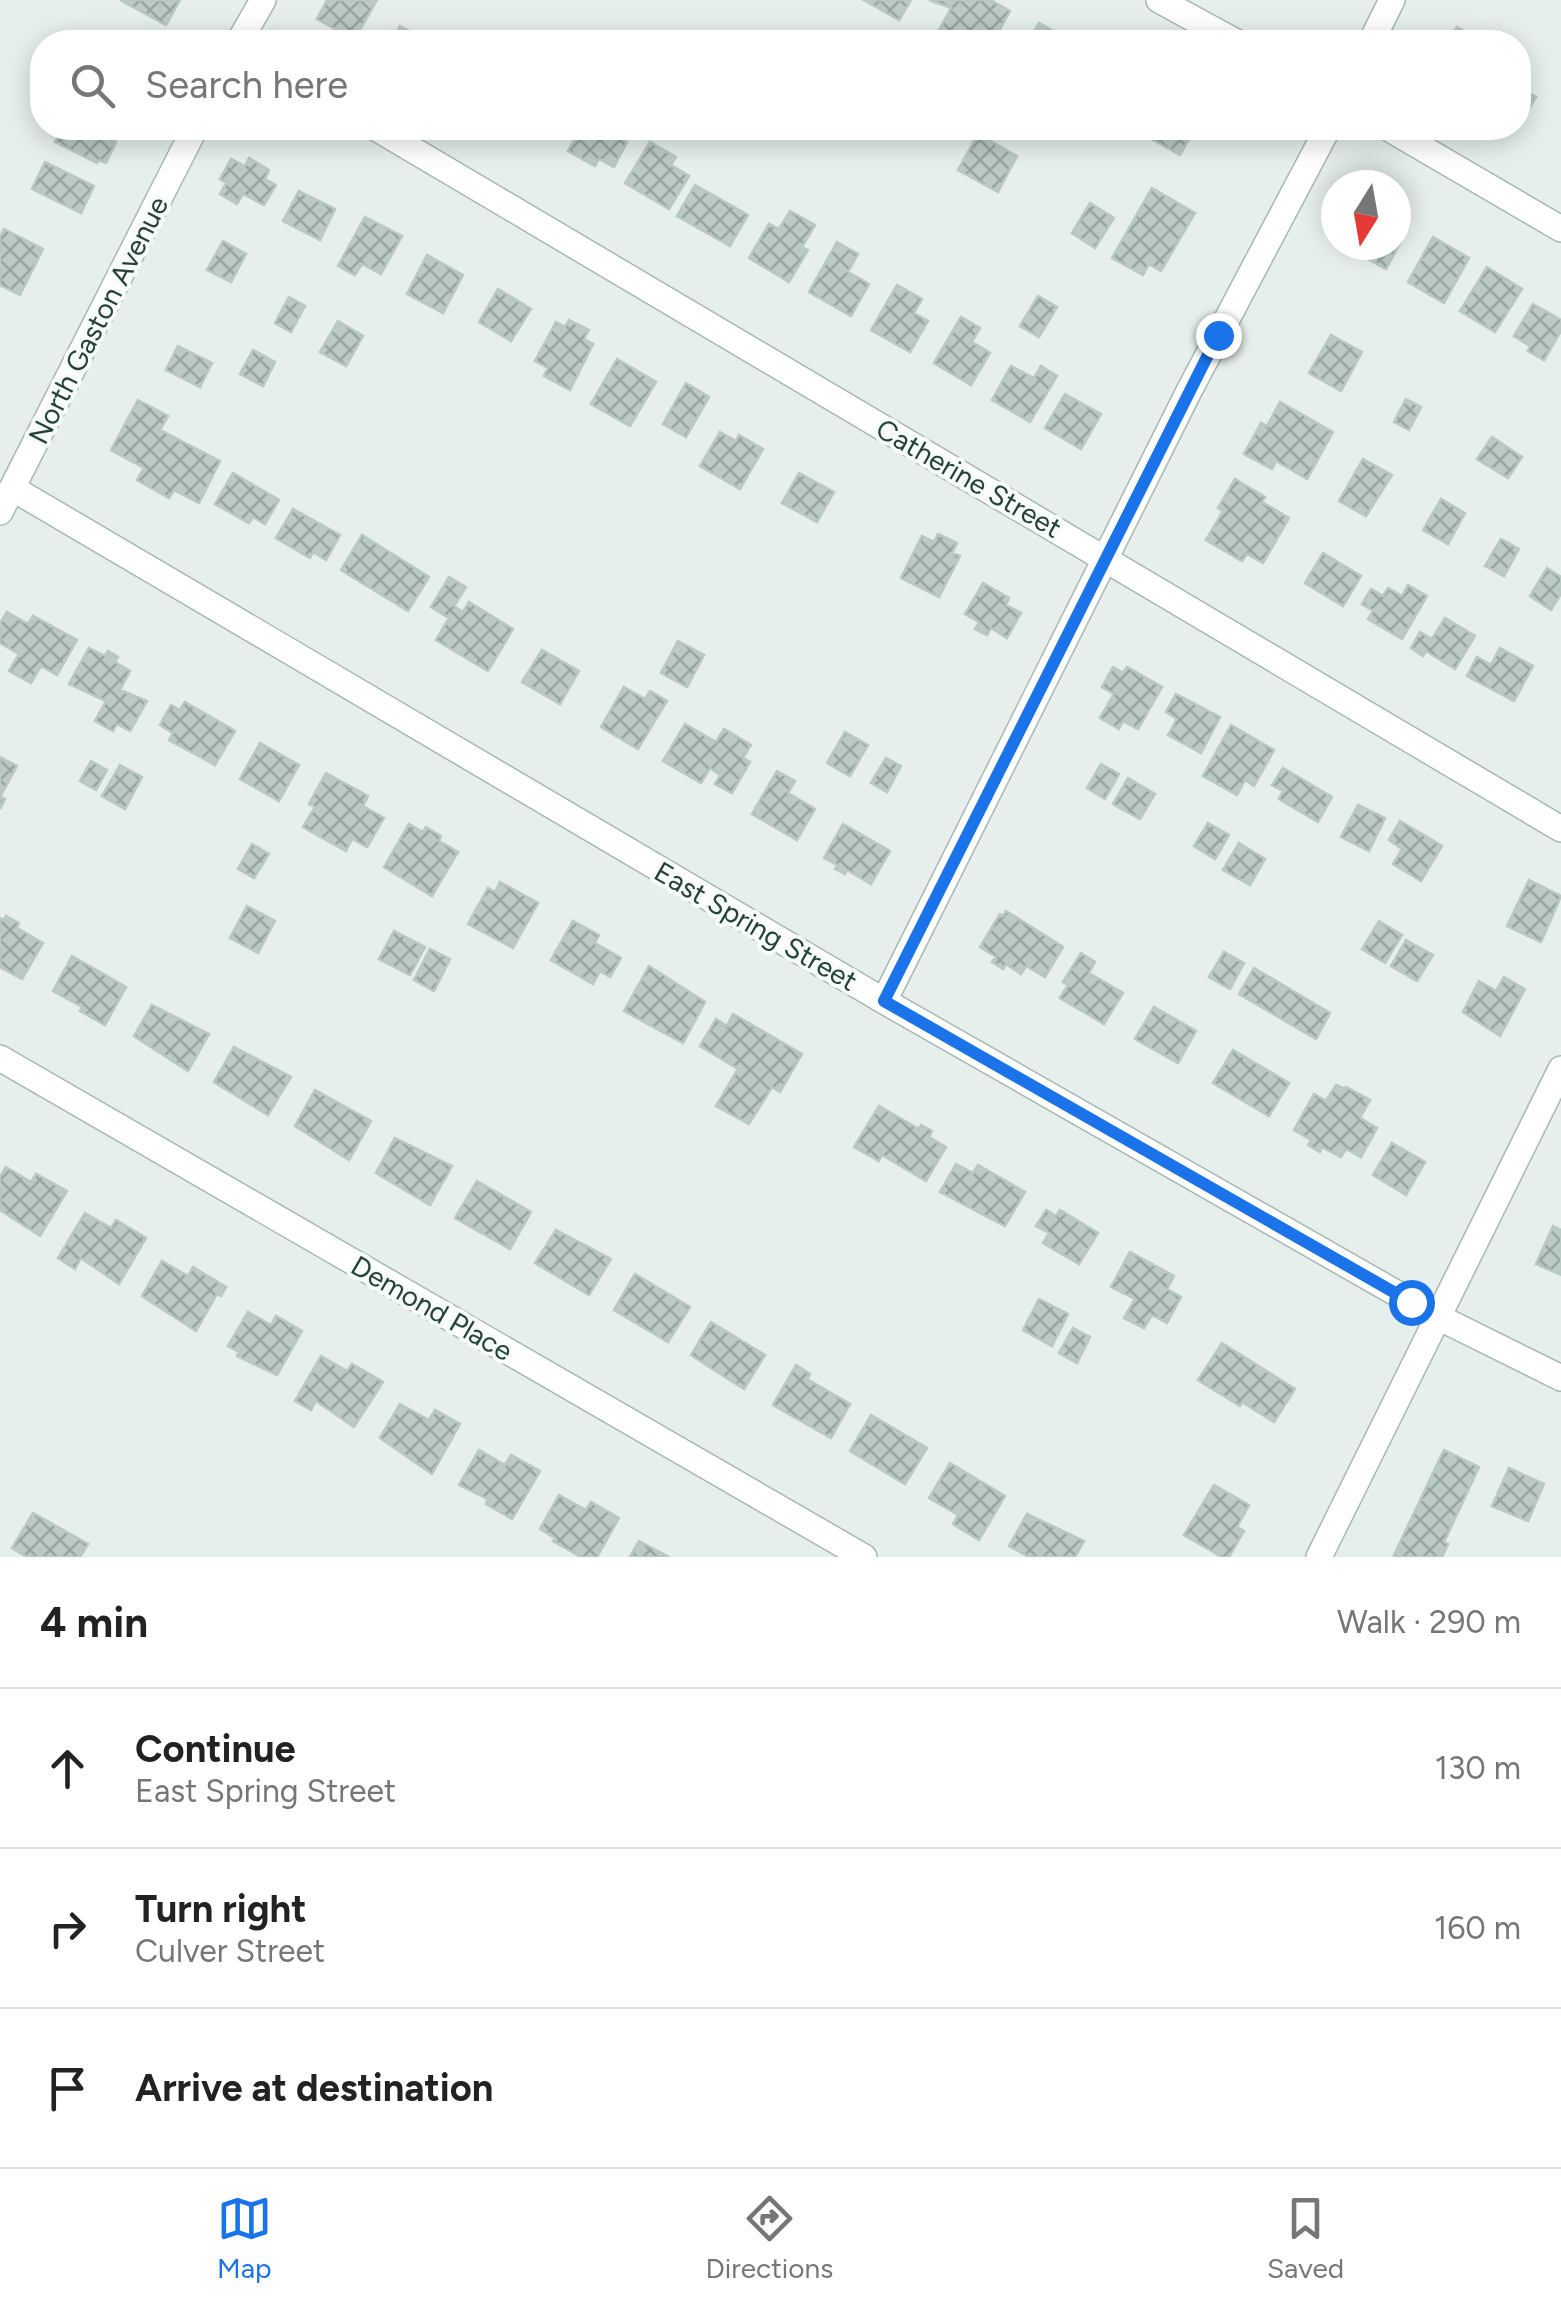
<!DOCTYPE html>
<html lang="en">
<head>
<meta charset="utf-8">
<style>
  :root { --surface:#fff; --page:#f6f6f6; --text:#222; --muted:#767676; --line:#e0e0e0; --accent:#1a73e8 }
  body { margin:0; font-family:Figtree,sans-serif; background:var(--page); color:var(--text) }
  .compass { position:absolute; left:1321px; top:170px; width:90px; height:90px; border-radius:50%; background:var(--surface); box-shadow:0 5px 25px #0003; rotate:191deg }
  .stop { position:absolute; width:30px; height:30px; margin:-22px; border:8px solid #1a73e8; border-radius:50%; background:#fff }
  .stop.end { background:#1a73e8; border-color:#fff; box-shadow:0 2px 10px #0008 }
  .list { margin:0; padding:0; list-style:none }
  h2 { display:flex; justify-content:space-between; align-items:center; height:130px; margin:0; padding:0 40px; font-size:42px }
  h2 small { font-size:32px; font-weight:400; color:var(--muted) }
  .list li { display:grid; grid-template-columns:65px 1fr auto; gap:30px; align-items:center; box-sizing:border-box; height:160px; padding:0 40px; border-top:2px solid var(--line) }
  .list b { display:block; font-size:38px; white-space:nowrap }
  .list p { margin:0; font-size:32px; white-space:nowrap; color:var(--muted) }
  .list em { font-size:32px; font-style:normal; color:var(--muted) }
  .icon { flex:none; width:55px; height:55px; fill:none; stroke:currentColor; stroke-width:2; stroke-linecap:round; stroke-linejoin:round }
  .map { position:relative; flex:none; width:1561px; height:1557px; overflow:hidden }
  .search { position:absolute; background:var(--surface); box-shadow:0 5px 25px #0003; left:30px; right:30px; top:30px; height:110px; display:flex; align-items:center; gap:25px; box-sizing:border-box; padding:0 35px; border-radius:40px; color:var(--muted); font-size:38px }
  .sheet { height:610px; background:var(--surface) }
  nav { display:flex; justify-content:space-around; align-items:center; box-sizing:border-box; height:140px; border-top:2px solid var(--line); background:var(--surface); font-size:28px; color:var(--muted) }
  nav a { display:grid; justify-items:center; gap:5px }
  nav .on { color:var(--accent) }
  .map>svg:first-child { display:block }
  .building { fill:url(#building-cross-hatch); stroke:#b8c9c2; stroke-width:2.5 }
  .lines { fill:none; stroke-linecap:round; stroke-linejoin:round }
  .minor-casing { stroke:#a8b8b2; stroke-width:28 }
  .minor { stroke:#fff; stroke-width:25 }
  .route { stroke:#1a73e8; stroke-width:12 }
  .labels { text-anchor:middle; dominant-baseline:central; stroke-width:8; stroke-linejoin:round; paint-order:stroke }
  .street-label { font-size:28px; fill:#24423a; stroke:#f7fbf9 }
</style>
</head>
<body>
<div class="map">
<svg width="1561" height="1557" viewBox="0 0 1561 1557">
  <defs>
    <pattern id="building-cross-hatch" width="8" height="8" patternUnits="userSpaceOnUse" patternTransform="scale(2.5)"><rect width="8" height="8" fill="#bbcac4"/><path d="M0 0l8 8M0 8l8-8" fill="none" stroke="#98a6a0"/></pattern>
  </defs>
  <rect width="100%" height="100%" fill="#e6efeb"/>
  <path class="building" d="M 120,0 L 180,0 L 166,25 Z
    M 327,0 L 377,0 L 354,40 L 317,19 Z
    M 864,0 L 911,0 L 899,20 Z
    M 929,0 L 990,0 L 1010,11 L 993,42 L 961,42 L 939,30 L 951,8 Z
    M 1039,23 L 1074,42 L 1028,42 Z
    M 400,26 L 430,42 L 391,42 Z
    M 1457,27 L 1484,42 L 1448,42 Z
    M 1518,87 L 1536,97 L 1518,126 Z
    M 62,128 L 102,128 L 112,132 L 109,139 L 116,142 L 106,163 L 99,160 L 97,163 L 55,142 Z
    M 581,128 L 617,128 L 613,135 L 627,142 L 614,167 L 599,159 L 595,166 L 568,151 Z
    M 1143,128 L 1195,128 L 1180,155 L 1146,136 Z
    M 978,134 L 1017,156 L 998,192 L 958,170 Z
    M 650,142 L 676,157 L 671,165 L 689,176 L 669,209 L 625,183 Z
    M 249,158 L 269,170 L 265,179 L 276,185 L 264,205 L 243,194 L 237,204 L 220,194 L 226,183 L 220,179 L 231,159 L 245,166 Z
    M 45,162 L 94,186 L 81,213 L 32,189 Z
    M 695,185 L 748,215 L 730,246 L 677,216 Z
    M 1152,188 L 1195,213 L 1161,271 L 1149,264 L 1143,275 L 1112,258 Z
    M 299,191 L 335,209 L 320,240 L 283,221 Z
    M 1090,203 L 1114,218 L 1095,248 L 1072,233 Z
    M 790,211 L 815,225 L 802,247 L 808,250 L 789,282 L 749,258 L 769,224 L 779,229 Z
    M 365,217 L 402,236 L 381,274 L 362,264 L 355,275 L 338,266 Z
    M 4,229 L 43,249 L 20,295 L 0,285 L 0,237 Z
    M 1396,229 L 1405,234 L 1386,269 L 1346,247 L 1396,245 Z
    M 1433,237 L 1469,258 L 1444,303 L 1408,282 Z
    M 223,241 L 246,254 L 231,282 L 207,270 Z
    M 837,242 L 858,254 L 848,272 L 869,284 L 851,316 L 809,292 Z
    M 427,255 L 463,275 L 443,313 L 407,294 Z
    M 1487,267 L 1522,289 L 1495,332 L 1460,311 Z
    M 897,285 L 922,299 L 914,313 L 928,321 L 910,352 L 871,330 Z
    M 498,289 L 531,309 L 511,341 L 479,322 Z
    M 1038,296 L 1057,307 L 1039,337 L 1020,326 Z
    M 289,297 L 305,306 L 291,332 L 275,323 Z
    M 1533,304 L 1561,320 L 1561,331 L 1544,360 L 1528,351 L 1530,346 L 1514,336 Z
    M 961,317 L 980,328 L 972,342 L 990,353 L 971,385 L 934,363 Z
    M 569,320 L 589,330 L 584,339 L 593,344 L 570,390 L 544,376 L 548,368 L 535,361 L 556,322 L 565,327 Z
    M 338,321 L 363,336 L 346,366 L 320,352 Z
    M 1331,335 L 1362,352 L 1341,391 L 1309,373 Z
    M 178,346 L 212,363 L 200,387 L 166,370 Z
    M 253,350 L 275,362 L 263,386 L 240,374 Z
    M 617,359 L 656,382 L 630,426 L 591,404 Z
    M 1011,366 L 1034,378 L 1041,366 L 1057,376 L 1030,422 L 992,400 Z
    M 686,383 L 709,397 L 686,437 L 663,424 Z
    M 1065,394 L 1101,414 L 1081,449 L 1045,428 Z
    M 1406,399 L 1421,407 L 1409,430 L 1394,422 Z
    M 138,400 L 168,416 L 160,430 L 220,461 L 199,503 L 174,490 L 169,498 L 137,480 L 144,468 L 111,450 Z
    M 1280,402 L 1333,432 L 1307,479 L 1276,461 L 1272,469 L 1244,454 L 1261,423 L 1267,426 Z
    M 720,432 L 736,441 L 739,435 L 763,449 L 740,489 L 700,466 Z
    M 1492,437 L 1522,457 L 1508,478 L 1477,459 Z
    M 1363,459 L 1392,475 L 1366,516 L 1339,501 Z
    M 233,473 L 279,500 L 265,524 L 253,517 L 249,523 L 215,504 Z
    M 799,473 L 834,492 L 817,522 L 782,503 Z
    M 1235,479 L 1265,497 L 1262,502 L 1289,518 L 1263,563 L 1247,554 L 1242,561 L 1206,540 L 1223,511 L 1218,508 Z
    M 1441,499 L 1465,513 L 1448,544 L 1423,530 Z
    M 293,509 L 340,535 L 326,560 L 313,552 L 310,558 L 276,538 Z
    M 938,534 L 957,543 L 952,553 L 960,556 L 939,597 L 901,578 L 922,536 L 934,542 Z
    M 362,535 L 429,577 L 408,611 L 341,570 Z
    M 1501,539 L 1519,549 L 1504,576 L 1485,566 Z
    M 1323,553 L 1361,576 L 1343,606 L 1305,583 Z
    M 1547,568 L 1561,577 L 1561,594 L 1551,610 L 1530,596 Z
    M 449,577 L 466,587 L 454,606 L 463,612 L 469,602 L 513,629 L 488,671 L 436,640 L 449,618 L 431,607 Z
    M 983,583 L 1009,598 L 1006,605 L 1021,613 L 1007,638 L 991,628 L 987,635 L 975,629 L 979,622 L 965,614 Z
    M 1408,585 L 1427,596 L 1402,639 L 1368,619 L 1373,611 L 1362,604 L 1371,589 L 1383,596 L 1388,588 L 1402,596 Z
    M 7,612 L 28,624 L 33,616 L 77,640 L 57,675 L 41,666 L 31,683 L 9,671 L 19,654 L 0,643 L 0,623 Z
    M 1445,618 L 1475,636 L 1455,669 L 1426,651 L 1423,656 L 1411,648 L 1420,632 L 1432,639 Z
    M 678,641 L 704,655 L 687,687 L 661,673 Z
    M 89,648 L 105,656 L 108,651 L 118,657 L 115,662 L 130,671 L 120,690 L 147,701 L 130,731 L 117,724 L 113,731 L 95,721 L 106,701 L 69,684 Z
    M 1500,648 L 1533,666 L 1514,701 L 1467,676 L 1477,657 L 1491,665 Z
    M 542,650 L 579,671 L 560,704 L 522,682 Z
    M 1113,667 L 1123,673 L 1127,667 L 1162,687 L 1138,729 L 1123,721 L 1119,729 L 1100,718 L 1114,694 L 1102,687 Z
    M 624,687 L 645,699 L 650,691 L 667,701 L 638,749 L 601,727 Z
    M 1176,694 L 1220,717 L 1201,753 L 1168,735 L 1177,719 L 1166,712 Z
    M 185,702 L 235,731 L 215,765 L 169,740 L 173,733 L 160,725 L 171,705 L 180,710 Z
    M 685,724 L 716,742 L 724,729 L 751,745 L 743,758 L 750,762 L 732,793 L 715,784 L 720,775 L 710,768 L 701,783 L 663,761 Z
    M 1231,725 L 1274,750 L 1254,786 L 1245,780 L 1237,795 L 1203,776 Z
    M 845,732 L 868,745 L 850,776 L 827,763 Z
    M 260,743 L 299,765 L 279,801 L 240,779 Z
    M 0,757 L 17,766 L 0,797 L 5,799 L 0,809 Z
    M 886,758 L 901,766 L 887,792 L 871,783 Z
    M 91,761 L 107,770 L 96,790 L 80,781 Z
    M 1101,764 L 1119,774 L 1105,799 L 1087,788 Z
    M 120,765 L 142,777 L 125,809 L 102,796 Z
    M 1283,768 L 1332,797 L 1318,822 L 1279,799 L 1283,791 L 1272,785 Z
    M 777,771 L 795,781 L 788,793 L 815,809 L 797,840 L 752,814 Z
    M 326,773 L 368,796 L 363,806 L 384,818 L 367,847 L 352,839 L 346,851 L 303,827 L 315,807 L 309,804 Z
    M 1128,778 L 1155,794 L 1140,819 L 1113,804 Z
    M 1358,805 L 1385,818 L 1369,851 L 1341,837 Z
    M 1400,821 L 1442,846 L 1421,881 L 1393,864 L 1402,849 L 1389,840 Z
    M 1208,823 L 1229,835 L 1215,859 L 1194,846 Z
    M 409,824 L 423,832 L 426,827 L 441,836 L 439,841 L 458,852 L 432,896 L 384,867 Z
    M 843,824 L 890,851 L 871,884 L 847,870 L 845,874 L 835,869 L 837,865 L 824,858 Z
    M 1239,843 L 1265,859 L 1250,885 L 1223,870 Z
    M 252,844 L 269,854 L 254,878 L 238,869 Z
    M 1529,880 L 1561,896 L 1541,942 L 1507,926 Z
    M 500,882 L 538,903 L 513,948 L 468,924 L 488,888 L 495,892 Z
    M 247,906 L 275,921 L 258,953 L 230,938 Z
    M 1006,911 L 1063,947 L 1045,977 L 1026,966 L 1021,974 L 1006,964 L 1003,969 L 992,962 L 996,957 L 980,947 L 1000,914 L 1003,916 Z
    M 6,916 L 19,923 L 17,928 L 43,943 L 22,979 L 0,967 L 0,918 L 4,920 Z
    M 573,921 L 599,935 L 595,943 L 621,958 L 610,977 L 600,971 L 593,984 L 551,960 Z
    M 1379,921 L 1402,935 L 1385,963 L 1362,949 Z
    M 394,931 L 425,947 L 410,975 L 379,959 Z
    M 1406,940 L 1433,955 L 1417,981 L 1391,966 Z
    M 430,949 L 450,959 L 434,991 L 414,980 Z
    M 1224,952 L 1244,963 L 1230,989 L 1209,977 Z
    M 1081,953 L 1095,962 L 1089,973 L 1123,993 L 1104,1024 L 1060,998 L 1068,985 L 1063,982 Z
    M 72,956 L 126,987 L 105,1025 L 80,1011 L 82,1007 L 53,991 Z
    M 649,966 L 705,1002 L 683,1043 L 624,1011 Z
    M 1254,968 L 1330,1013 L 1316,1039 L 1239,994 Z
    M 1504,977 L 1525,989 L 1500,1036 L 1463,1012 L 1479,981 L 1496,991 Z
    M 152,1005 L 209,1034 L 188,1071 L 134,1036 Z
    M 1154,1007 L 1196,1031 L 1178,1063 L 1135,1039 Z
    M 733,1014 L 802,1054 L 780,1092 L 772,1087 L 749,1124 L 716,1106 L 738,1069 L 700,1046 L 716,1019 L 727,1026 Z
    M 234,1047 L 291,1077 L 268,1115 L 214,1082 Z
    M 1233,1050 L 1289,1083 L 1269,1116 L 1213,1083 Z
    M 1336,1085 L 1345,1089 L 1346,1087 L 1370,1100 L 1360,1118 L 1377,1128 L 1361,1157 L 1346,1149 L 1341,1157 L 1322,1147 L 1320,1152 L 1308,1145 L 1311,1140 L 1294,1130 L 1314,1094 L 1326,1101 Z
    M 315,1090 L 371,1121 L 349,1160 L 295,1126 Z
    M 879,1106 L 919,1129 L 921,1125 L 932,1131 L 929,1137 L 946,1147 L 926,1181 L 882,1155 L 879,1161 L 854,1147 Z
    M 395,1138 L 452,1166 L 430,1205 L 376,1173 Z
    M 1392,1143 L 1425,1162 L 1406,1195 L 1373,1175 Z
    M 956,1164 L 973,1173 L 978,1165 L 1025,1192 L 1005,1226 L 940,1192 Z
    M 6,1167 L 31,1182 L 36,1174 L 67,1191 L 40,1236 L 0,1210 L 0,1177 Z
    M 477,1181 L 531,1212 L 510,1249 L 455,1218 Z
    M 1046,1210 L 1056,1216 L 1060,1210 L 1098,1233 L 1079,1264 L 1043,1243 L 1049,1233 L 1036,1226 Z
    M 85,1213 L 111,1228 L 116,1220 L 146,1238 L 119,1284 L 81,1258 L 75,1269 L 58,1258 Z
    M 1553,1226 L 1561,1230 L 1561,1275 L 1536,1264 Z
    M 556,1230 L 611,1259 L 589,1295 L 535,1263 Z
    M 1130,1252 L 1174,1276 L 1167,1289 L 1181,1297 L 1167,1323 L 1152,1315 L 1144,1328 L 1124,1318 L 1135,1299 L 1111,1287 Z
    M 162,1261 L 188,1276 L 193,1267 L 226,1287 L 221,1296 L 217,1294 L 196,1331 L 142,1296 Z
    M 635,1274 L 690,1307 L 668,1342 L 614,1310 Z
    M 1039,1299 L 1068,1314 L 1052,1346 L 1023,1330 Z
    M 248,1312 L 271,1325 L 276,1316 L 302,1331 L 277,1375 L 237,1356 L 239,1352 L 228,1346 Z
    M 711,1322 L 765,1355 L 744,1389 L 691,1355 Z
    M 1073,1328 L 1090,1337 L 1077,1363 L 1059,1353 Z
    M 1222,1343 L 1295,1389 L 1274,1422 L 1242,1402 L 1240,1406 L 1198,1380 Z
    M 321,1356 L 347,1371 L 352,1364 L 383,1382 L 354,1427 L 316,1401 L 311,1410 L 295,1401 Z
    M 796,1365 L 810,1374 L 807,1379 L 850,1404 L 831,1438 L 773,1405 Z
    M 400,1404 L 429,1420 L 435,1410 L 460,1424 L 432,1474 L 380,1438 Z
    M 871,1415 L 927,1448 L 905,1484 L 850,1451 Z
    M 479,1450 L 505,1465 L 511,1455 L 540,1471 L 512,1519 L 486,1504 L 488,1499 L 459,1485 Z
    M 1444,1450 L 1479,1467 L 1444,1542 L 1448,1544 L 1442,1557 L 1399,1557 L 1394,1555 Z
    M 950,1463 L 1005,1496 L 979,1540 L 953,1524 L 958,1515 L 929,1498 Z
    M 1509,1468 L 1544,1484 L 1528,1521 L 1492,1506 Z
    M 1214,1485 L 1249,1505 L 1237,1527 L 1244,1531 L 1229,1557 L 1222,1557 L 1184,1535 Z
    M 559,1495 L 586,1510 L 591,1502 L 619,1518 L 597,1557 L 581,1557 L 553,1541 L 555,1538 L 540,1529 Z
    M 33,1513 L 88,1544 L 80,1557 L 27,1557 L 12,1548 Z
    M 1027,1514 L 1084,1541 L 1075,1557 L 1029,1557 L 1009,1546 Z
    M 639,1541 L 669,1557 L 630,1557 Z"/>
  <g class="lines">
    <g class="minor-casing">
      <path id="minor" d="M 1159,0 L 1236,42
        M 239,42 L 263,0
        M 1371,42 L 1392,0
        M 376,128 L 1561,829
        M 1388,128 L 1561,229
        M 12,488 L 884,1001 L 1438,1317 L 1561,1378
        M 0,512 L 195,128
        M 884,1001 L 1189,391 L 1328,128
        M 0,1058 L 864,1557
        M 1319,1557 L 1561,1069"/>
    </g>
    <use href="#minor" class="minor"/>
  </g>
  <g class="lines">
    <path class="route" d="M 1218,335 L 884,1001 L 1411,1302"/>
  </g>
  <g class="labels">
    <g class="street-label">
      <text transform="translate(98 320) rotate(-63)">North Gaston Avenue</text>
      <text transform="translate(969 478) rotate(30)">Catherine Street</text>
      <text transform="translate(756 926) rotate(30)">East Spring Street</text>
      <text transform="translate(432 1308) rotate(30)">Demond Place</text>
    </g>
  </g>
</svg>
<svg class="compass" viewBox="-18 -18 36 36"><path d="M0-13l5 13h-10z" fill="#e53935"/><path d="M0 13l5-13h-10z" fill="#767676"/></svg>
<div class="stop" style="left:1411px;top:1302px"></div>
<div class="stop end" style="left:1218px;top:335px"></div>
<div class="search"><svg class="icon" aria-label="search" viewBox="0 0 24 24"><circle cx="10" cy="10" r="6"/><path d="M15 15l6 6"/></svg>Search here</div>
</div>
<section class="sheet">
<h2>4 min<small>Walk · 290 m</small></h2>
<ul class="list">
<li><svg class="icon" aria-label="ahead" viewBox="0 0 24 24"><path d="M12 20V5M6 11l6-6 6 6"/></svg><div><b>Continue</b><p>East Spring Street</p></div><em>130 m</em></li>
<li><svg class="icon" aria-label="right" viewBox="0 0 24 24"><path d="M7 20v-9h11M14 6l5 5-5 5"/></svg><div><b>Turn right</b><p>Culver Street</p></div><em>160 m</em></li>
<li><svg class="icon" aria-label="arrive" viewBox="0 0 24 24"><path d="M6 21V4h12l-3 4 3 4H6"/></svg><div><b>Arrive at destination</b></div></li>
</ul>
</section>
<nav>
<a class="on"><svg class="icon" aria-label="map" viewBox="0 0 24 24"><path d="M3 6l6-2 6 2 6-2v14l-6 2-6-2-6 2zM9 4v14M15 6v14"/></svg>Map</a>
<a><svg class="icon" aria-label="directions" viewBox="0 0 24 24"><path d="M12 3l9 9-9 9-9-9zM9 14v-3h6M13 9l2 2-2 2"/></svg>Directions</a>
<a><svg class="icon" aria-label="saved" viewBox="0 0 24 24"><path d="M7 4h10v16l-5-4-5 4z"/></svg>Saved</a>
</nav>
</body>
</html>
